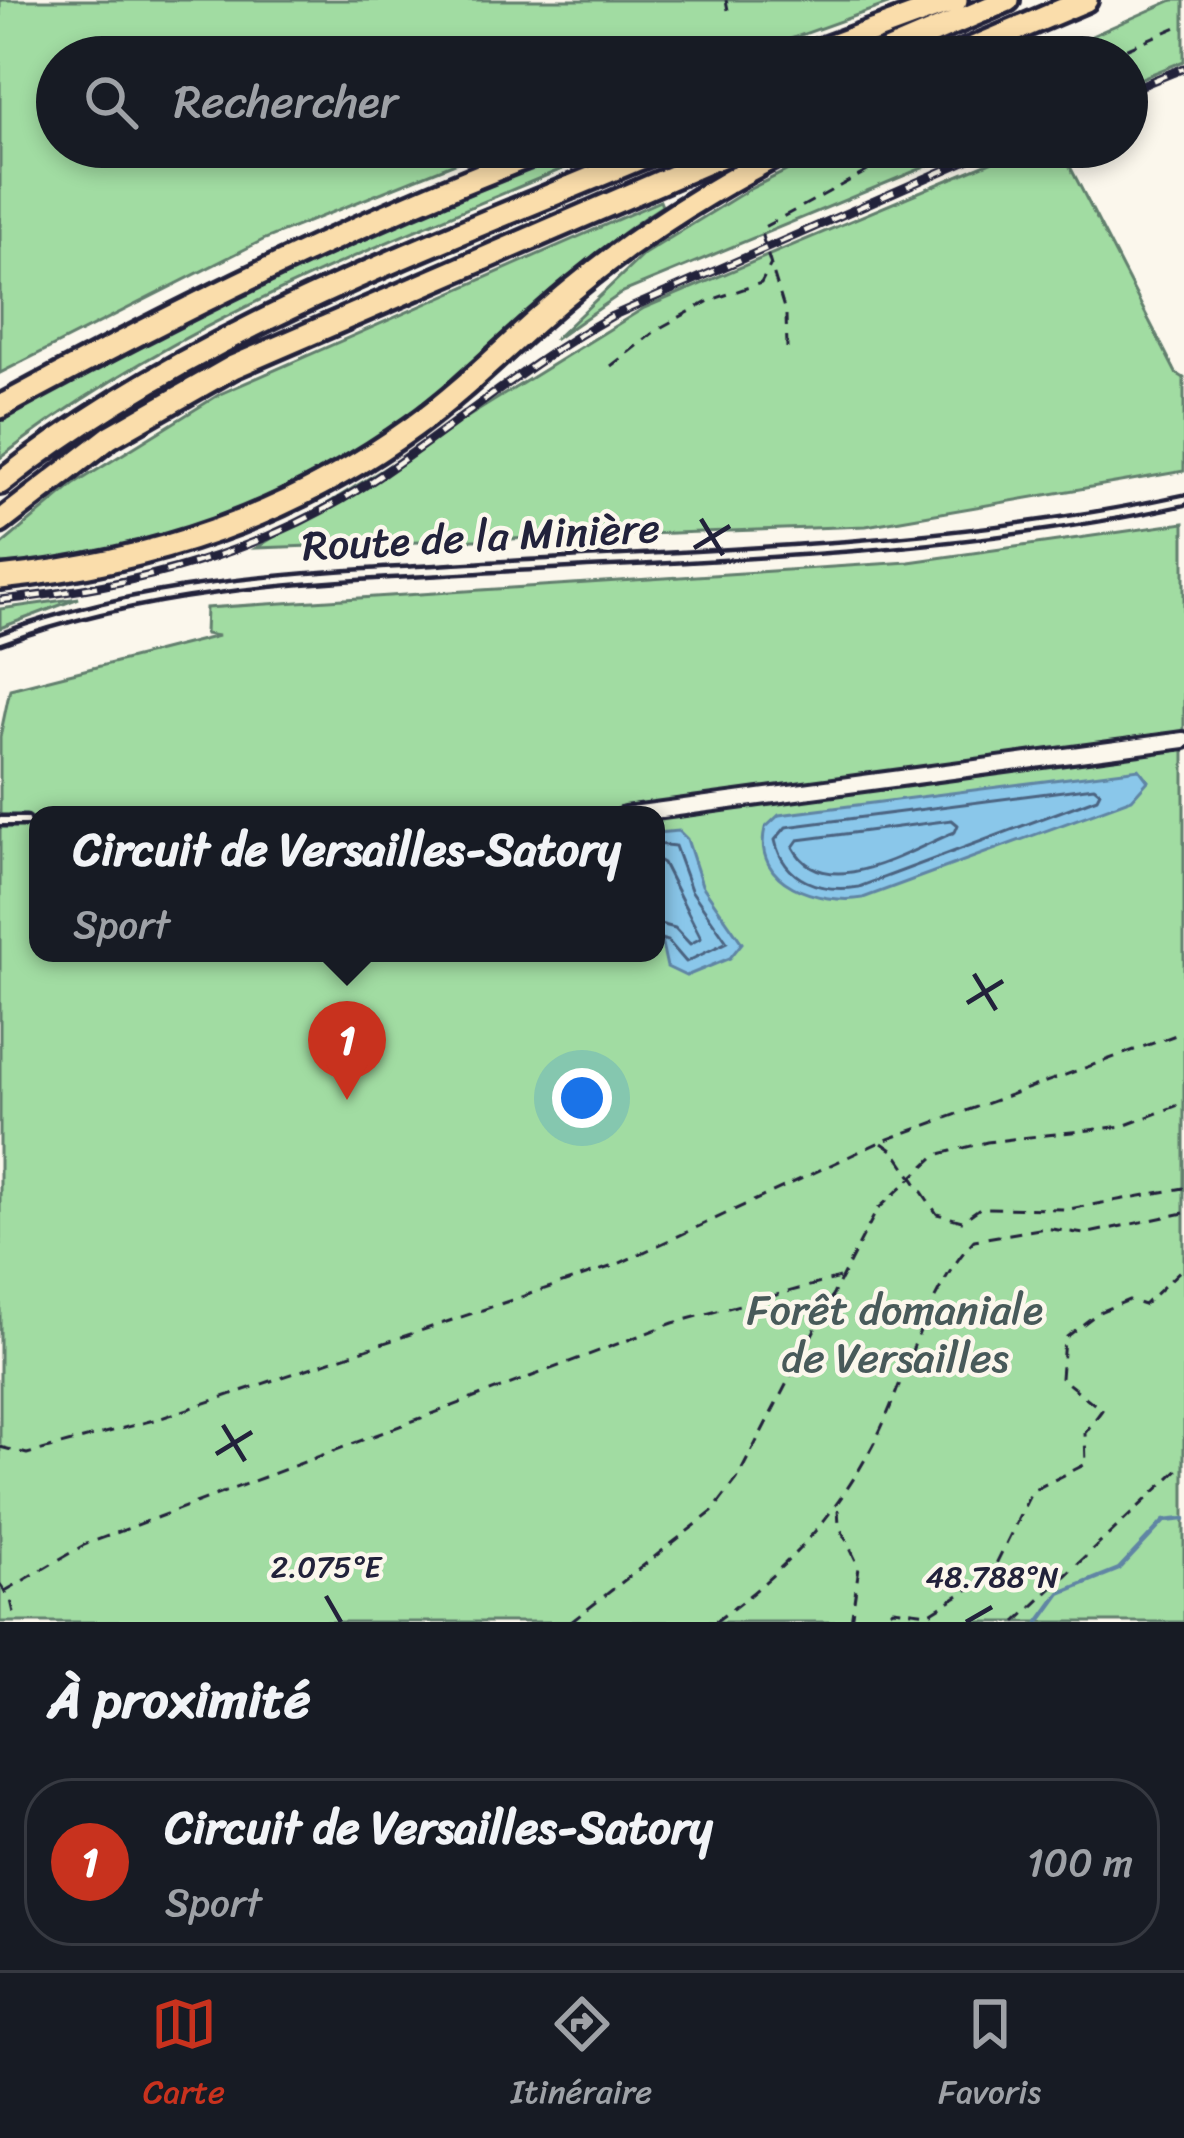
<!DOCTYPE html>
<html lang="fr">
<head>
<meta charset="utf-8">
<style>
  :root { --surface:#171b24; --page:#242831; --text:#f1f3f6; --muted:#9ea1a6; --line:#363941; --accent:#c8321e }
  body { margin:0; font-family:Sriracha,sans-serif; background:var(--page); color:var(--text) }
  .you { position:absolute; left:582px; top:1098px; width:42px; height:42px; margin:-30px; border:9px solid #fff; border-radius:50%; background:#1a73e8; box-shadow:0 0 0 18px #1a73e833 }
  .badge { display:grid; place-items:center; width:78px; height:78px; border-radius:50%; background:var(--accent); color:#fff; font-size:39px; font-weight:700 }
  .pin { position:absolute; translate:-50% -99px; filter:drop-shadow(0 3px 6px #0008) }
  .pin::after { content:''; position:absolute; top:63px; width:42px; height:36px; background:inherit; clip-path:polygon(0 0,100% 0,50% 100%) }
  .popup { position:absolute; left:29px; top:806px; width:636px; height:156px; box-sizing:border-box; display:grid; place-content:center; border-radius:24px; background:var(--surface); filter:drop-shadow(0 3px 9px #0005); font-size:39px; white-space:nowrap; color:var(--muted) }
  .popup b { font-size:45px; color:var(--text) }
  .popup::after { content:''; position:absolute; left:50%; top:100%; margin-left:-24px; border:24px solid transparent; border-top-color:var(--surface) }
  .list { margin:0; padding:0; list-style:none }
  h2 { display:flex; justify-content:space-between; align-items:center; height:156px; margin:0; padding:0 48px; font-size:51px }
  h2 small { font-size:39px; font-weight:400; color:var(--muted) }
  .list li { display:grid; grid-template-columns:78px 1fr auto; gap:36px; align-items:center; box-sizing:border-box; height:168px; margin:0 24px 24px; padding:0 24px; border:3px solid var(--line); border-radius:48px }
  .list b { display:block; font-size:45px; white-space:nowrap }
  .list p { margin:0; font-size:39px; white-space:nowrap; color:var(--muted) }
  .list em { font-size:39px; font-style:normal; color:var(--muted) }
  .icon { flex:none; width:66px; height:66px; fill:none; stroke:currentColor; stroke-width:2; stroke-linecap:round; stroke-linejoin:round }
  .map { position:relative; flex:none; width:1184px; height:1622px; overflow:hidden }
  .search { position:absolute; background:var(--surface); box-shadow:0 6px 18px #0003; left:36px; right:36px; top:36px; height:132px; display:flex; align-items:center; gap:30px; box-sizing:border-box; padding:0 42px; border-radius:66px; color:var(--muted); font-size:45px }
  .sheet { height:348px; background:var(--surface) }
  nav { display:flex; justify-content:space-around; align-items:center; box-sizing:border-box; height:168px; border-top:3px solid var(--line); background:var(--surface); font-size:33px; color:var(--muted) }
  nav a { display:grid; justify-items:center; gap:6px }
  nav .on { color:var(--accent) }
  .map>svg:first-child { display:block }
  .green { fill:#a1dca2; stroke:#627f6e; stroke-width:3; fill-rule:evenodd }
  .water { fill:#8ac7ea; stroke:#6085a4; stroke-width:3 }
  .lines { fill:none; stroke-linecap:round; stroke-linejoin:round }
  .shore { stroke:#4c6481; stroke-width:3 }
  .stream { stroke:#6085a4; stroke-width:4.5 }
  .service-casing { stroke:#22223b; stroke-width:15 }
  .minor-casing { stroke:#22223b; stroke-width:22 }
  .trunk-casing { stroke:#22223b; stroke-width:30 }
  .path { stroke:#22223b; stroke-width:3; stroke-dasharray:12 9; stroke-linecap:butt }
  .service { stroke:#fbf7ec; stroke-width:6 }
  .minor { stroke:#fbf7ec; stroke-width:14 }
  .trunk { stroke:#faddab; stroke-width:21 }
  .rail-casing { stroke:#22223b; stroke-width:9 }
  .rail { stroke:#fbf7ec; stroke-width:4.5; stroke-dasharray:14; stroke-linecap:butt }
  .ticks { fill:none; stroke:#22223b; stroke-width:4.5 }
  .labels { text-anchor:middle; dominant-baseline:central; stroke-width:9; stroke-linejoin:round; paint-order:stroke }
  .street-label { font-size:42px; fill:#22223b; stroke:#fbf7ec }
  .park-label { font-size:42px; fill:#485a5a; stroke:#fbf7ec }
  .ticks-label { font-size:30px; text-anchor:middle; fill:#22223b; stroke:#fbf7ec; stroke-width:9; stroke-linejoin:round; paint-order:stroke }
</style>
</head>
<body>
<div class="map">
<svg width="1184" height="1622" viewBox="0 0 1184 1622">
  <rect width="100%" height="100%" fill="#fbf7ec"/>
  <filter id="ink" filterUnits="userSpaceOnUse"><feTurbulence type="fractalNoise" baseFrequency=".00833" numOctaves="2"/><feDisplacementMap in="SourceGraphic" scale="24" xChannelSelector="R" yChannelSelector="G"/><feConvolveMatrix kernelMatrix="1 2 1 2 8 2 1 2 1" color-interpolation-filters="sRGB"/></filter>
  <g filter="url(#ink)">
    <path class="green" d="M 0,0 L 899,0 L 740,57 L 57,57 L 57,147 L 495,147 L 265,239 L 0,373 Z
      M 1173,0 L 1184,0 L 1184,61 L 1127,84 L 1127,57 L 1044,57 Z
      M 580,147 L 614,147 C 404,237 182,315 0,458 L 0,421 C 188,316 378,223 580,147 Z
      M 834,147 L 973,147 L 623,292 L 554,340 L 644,254 L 748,190 Z
      M 1026,147 L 1060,147 L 1176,373 L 1184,378 L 1184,471 L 866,526 L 256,548 L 644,308 Z
      M 660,201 L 662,206 C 576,260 509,337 431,401 C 321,490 193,539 55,562 C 37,565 18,562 0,564 L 0,546 L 73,485 L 220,394 Z
      M 1184,523 L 1184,1622 L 0,1622 L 0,737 L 10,689 L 218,636 L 205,634 L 206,608 L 909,562 ZM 38,815 L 656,815 L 656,953 L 38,953 Z
      M 79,598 L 0,628 L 0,609 Z"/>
    <path class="water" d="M 1139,769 L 1148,781 L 1132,799 L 863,898 C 821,905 751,885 765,828 L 779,815 Z
      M 679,831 L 687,839 L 702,885 L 742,943 L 730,958 L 686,976 L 667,967 L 656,917 L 656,833 Z"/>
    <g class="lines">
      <path class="shore" d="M 1094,787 L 1100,792 L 1097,798 L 859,887 C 822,893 784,882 775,840 L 786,827 Z
        M 952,820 L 958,825 L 955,832 C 912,849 824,906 793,847 L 798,840 Z
        M 656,844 L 675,846 L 691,890 L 727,942 L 686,962 L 668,941 L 656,938
        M 656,859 L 663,863 L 701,938 L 690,944 L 675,928 L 656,923"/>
      <path class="stream" d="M 1039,1622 L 1060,1593 L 1119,1569 L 1164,1521 L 1184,1519"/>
      <g class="service-casing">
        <path id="service" d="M 0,639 C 152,582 316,577 476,568 C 713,554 952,550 1184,500
          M 0,821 L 26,821"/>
      </g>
      <g class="minor-casing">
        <path id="minor" d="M 625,815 L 1184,740"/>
      </g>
      <g class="trunk-casing">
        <path id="trunk" d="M 801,57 L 956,0
          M 875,57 L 1008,0
          M 952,57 L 1086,0
          M 0,407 C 180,309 361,220 553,147
          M 0,483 C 196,327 438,245 666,147
          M 0,522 L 110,437 L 233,367 L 742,147
          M 0,578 C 153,562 288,517 413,427 C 470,386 518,334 572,290 C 640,233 714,187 793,147"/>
      </g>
      <path class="path" d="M 726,0 L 728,10
        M 1107,57 L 1184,24
        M 787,348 L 786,315 L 762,236 L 764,227 L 912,147
        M 611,366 L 658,329 L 711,300 L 761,283 L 771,264
        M 882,1143 L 895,1152 L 937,1214 L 962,1221 L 980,1208 L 1069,1209 L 1184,1188
        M 0,1447 L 27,1454 L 161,1418 L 616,1265 L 880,1142 L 1184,1032
        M 838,1510 L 839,1525 L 859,1567 L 851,1622
        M 0,1584 L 11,1600 L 16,1622
        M 5,1591 L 84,1545 L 673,1323 L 839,1278
        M 571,1622 L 712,1512 L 737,1479 L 877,1210 L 936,1155 L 987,1142 L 1123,1126 L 1184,1103
        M 715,1622 C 785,1571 838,1515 877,1437 C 910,1369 922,1298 974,1240 L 1045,1228 L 1084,1234 L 1184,1213
        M 872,1622 L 893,1609 L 930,1613 L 990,1576 L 1032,1491 L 1086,1464 L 1085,1433 L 1102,1410 L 1061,1378 L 1064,1339 L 1099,1312 L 1129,1300 L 1144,1305 L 1184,1267
        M 1016,1622 L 1184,1464"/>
      <use href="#service" class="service"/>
      <use href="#minor" class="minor"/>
      <use href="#trunk" class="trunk"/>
      <g class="rail-casing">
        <path id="rail" d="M 1127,91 L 1184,68
          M 0,600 C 136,587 264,553 378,477 C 457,424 529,362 612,316 L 997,147"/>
      </g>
      <use href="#rail" class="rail"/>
    </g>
  </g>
  <path class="ticks" d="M 701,519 L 723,555M 694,548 L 730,526M 974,974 L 996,1010M 967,1003 L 1003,981M 223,1425 L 245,1461M 216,1454 L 252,1432M 326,1596 L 341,1622M 966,1622 L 992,1607"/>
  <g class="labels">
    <g class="street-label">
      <text transform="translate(481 537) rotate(-3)">Route de la Minière</text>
    </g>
    <g class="park-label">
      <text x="895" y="1310">Forêt domaniale<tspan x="895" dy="48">de Versailles</tspan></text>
    </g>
  </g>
  <g class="ticks-label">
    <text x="326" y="1577">2.075°E</text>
    <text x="992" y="1587">48.788°N</text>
  </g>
</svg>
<div class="you"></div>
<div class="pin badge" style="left:347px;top:1100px">1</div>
<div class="popup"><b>Circuit de Versailles-Satory</b>Sport</div>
<div class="search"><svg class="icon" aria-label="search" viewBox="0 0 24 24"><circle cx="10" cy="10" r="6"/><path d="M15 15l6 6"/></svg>Rechercher</div>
</div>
<section class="sheet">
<h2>À proximité<small></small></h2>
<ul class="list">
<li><span class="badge">1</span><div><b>Circuit de Versailles-Satory</b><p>Sport</p></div><em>100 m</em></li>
</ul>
</section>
<nav>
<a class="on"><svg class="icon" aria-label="map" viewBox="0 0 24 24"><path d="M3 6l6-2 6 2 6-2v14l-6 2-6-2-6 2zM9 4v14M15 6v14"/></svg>Carte</a>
<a><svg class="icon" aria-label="directions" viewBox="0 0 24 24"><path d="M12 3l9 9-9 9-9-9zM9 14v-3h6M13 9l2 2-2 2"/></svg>Itinéraire</a>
<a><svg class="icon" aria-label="saved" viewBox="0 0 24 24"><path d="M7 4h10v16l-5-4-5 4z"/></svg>Favoris</a>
</nav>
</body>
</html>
